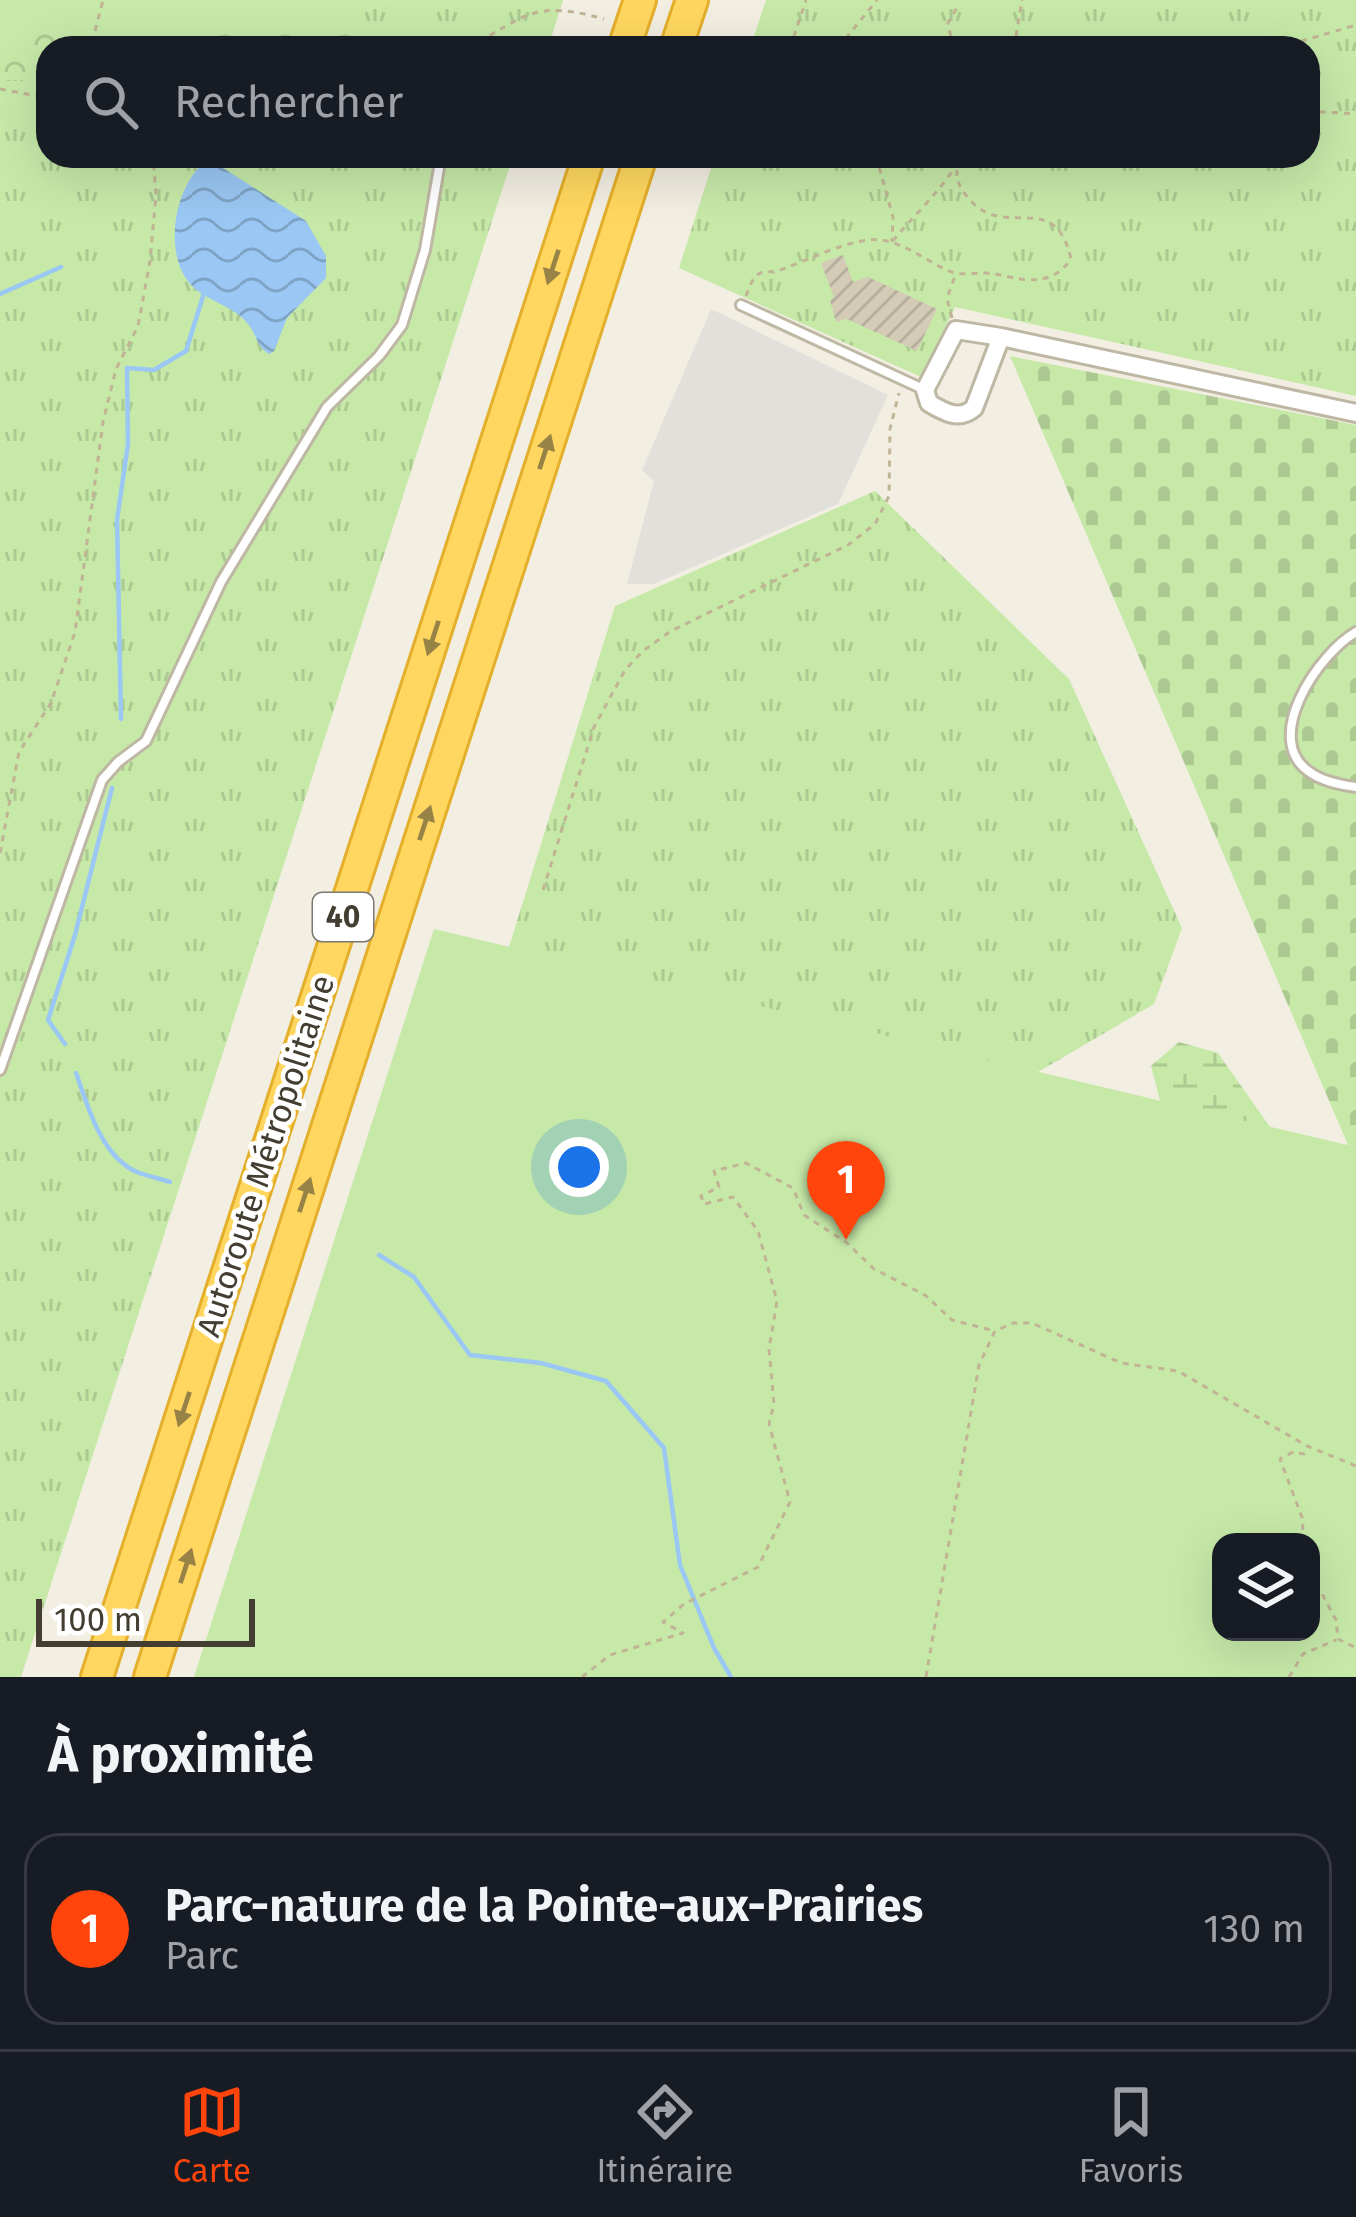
<!DOCTYPE html>
<html lang="fr">
<head>
<meta charset="utf-8">
<style>
  :root { --surface:#171b24; --page:#242831; --text:#f1f3f6; --muted:#9ea1a6; --line:#363941; --accent:#ff440c }
  body { margin:0; font-family:"Fira Sans",sans-serif; background:var(--page); color:var(--text) }
  .controls { position:absolute; right:36px; bottom:36px; display:grid; overflow:hidden; border-radius:24px; box-shadow:0 12px 48px #0002 }
  .controls button { width:108px; height:108px; display:grid; place-items:center; padding:0; border:0; border-bottom:3px solid var(--line); background:var(--surface); color:var(--text); font:60px sans-serif }
  .scale { position:absolute; left:36px; bottom:30px; width:219px; box-sizing:border-box; padding-left:12px; border:6px solid #443e32; border-top:0; font-size:33px; line-height:42px; white-space:nowrap; color:#443e32; -webkit-text-stroke:9px #fff; paint-order:stroke }
  .you { position:absolute; left:579px; top:1167px; width:42px; height:42px; margin:-30px; border:9px solid #fff; border-radius:50%; background:#1a73e8; box-shadow:0 0 0 18px #1a73e833 }
  .badge { display:grid; place-items:center; width:78px; height:78px; border-radius:50%; background:var(--accent); color:#fff; font-size:39px; font-weight:700 }
  .pin { position:absolute; translate:-50% -99px; filter:drop-shadow(0 3px 6px #0008) }
  .pin::after { content:''; position:absolute; top:63px; width:42px; height:36px; background:inherit; clip-path:polygon(0 0,100% 0,50% 100%) }
  .list { margin:0; padding:0; list-style:none }
  h2 { display:flex; justify-content:space-between; align-items:center; height:156px; margin:0; padding:0 48px; font-size:51px }
  h2 small { font-size:39px; font-weight:400; color:var(--muted) }
  .list li { display:grid; grid-template-columns:78px 1fr auto; gap:36px; align-items:center; box-sizing:border-box; height:192px; margin:0 24px 24px; padding:0 24px; border:3px solid var(--line); border-radius:36px }
  .list b { display:block; font-size:45px; white-space:nowrap }
  .list p { margin:0; font-size:39px; white-space:nowrap; color:var(--muted) }
  .list em { font-size:39px; font-style:normal; color:var(--muted) }
  .icon { flex:none; width:66px; height:66px; fill:none; stroke:currentColor; stroke-width:2; stroke-linecap:round; stroke-linejoin:round }
  .map { position:relative; flex:none; width:1356px; height:1677px; overflow:hidden }
  .search { position:absolute; background:var(--surface); box-shadow:0 12px 48px #0002; left:36px; right:36px; top:36px; height:132px; display:flex; align-items:center; gap:30px; box-sizing:border-box; padding:0 42px; border-radius:36px; color:var(--muted); font-size:45px }
  .sheet { height:372px; background:var(--surface) }
  nav { display:flex; justify-content:space-around; align-items:center; box-sizing:border-box; height:168px; border-top:3px solid var(--line); background:var(--surface); font-size:33px; color:var(--muted) }
  nav a { display:grid; justify-items:center; gap:6px }
  nav .on { color:var(--accent) }
  .map>svg:first-child { display:block }
  .grass { fill:url(#grass-tufts) }
  .forest { fill:url(#forest-crowns) }
  .wetland { fill:url(#wetland-marsh) }
  .cemetery { fill:url(#cemetery-stones) }
  .green { fill:#c6e9a8; fill-rule:evenodd }
  .parking { fill:#e2e0db }
  .water { fill:url(#water-waves) }
  .lines { fill:none; stroke-linecap:round; stroke-linejoin:round }
  .stream { stroke:#9ac7f3; stroke-width:4.5 }
  .building { fill:url(#building-hatch) }
  .service-casing { stroke:#beb7a4; stroke-width:14 }
  .minor-casing { stroke:#beb7a4; stroke-width:22 }
  .motorway-casing { stroke:#e4af2a; stroke-width:36 }
  .path { stroke:#c0b495; stroke-width:3; stroke-dasharray:6 6; stroke-linecap:butt }
  .service { stroke:#fff; stroke-width:8 }
  .minor { stroke:#fff; stroke-width:16 }
  .motorway { stroke:#ffd760; stroke-width:30 }
  .oneway { fill:#988347 }
  .labels { text-anchor:middle; dominant-baseline:central; stroke-width:9; stroke-linejoin:round; paint-order:stroke }
  .shield { fill:#fff; stroke:#7c7870; stroke-width:3 }
  .shield-label { font-size:30px; font-weight:bold; fill:#443e32 }
  .street-label { font-size:33px; fill:#443e32; stroke:#fff }
</style>
</head>
<body>
<div class="map">
<svg width="1356" height="1677" viewBox="0 0 1356 1677">
  <defs>
    <pattern id="grass-tufts" width="24" height="20" patternUnits="userSpaceOnUse" patternTransform="scale(3)"><rect width="24" height="20" fill="#c6e9a8"/><path d="M3 7l-1-3M5 7V3M7 7l1-3M15 17l-1-3M17 17v-4M19 17l1-3" fill="none" stroke="#abc991"/></pattern>
    <pattern id="forest-crowns" width="20" height="18" patternUnits="userSpaceOnUse" patternTransform="scale(3)"><rect width="20" height="18" fill="#c6e9a8"/><path d="M2 6a3 3 0 1 1 6 0M12 15a3 3 0 1 1 6 0" fill="none" stroke="#abc991"/></pattern>
    <pattern id="wetland-marsh" width="20" height="14" patternUnits="userSpaceOnUse" patternTransform="scale(3)"><rect width="20" height="14" fill="#c6e9a8"/><path d="M1 5h8M5 5V1M11 12h8M15 12V8" fill="none" stroke="#abc991"/></pattern>
    <pattern id="cemetery-stones" width="16" height="16" patternUnits="userSpaceOnUse" patternTransform="scale(3)"><rect width="16" height="16" fill="#c6e9a8"/><path d="M2 7V4a2 2 0 0 1 4 0v3zM10 15v-3a2 2 0 0 1 4 0v3z" fill="#abc991"/></pattern>
    <pattern id="water-waves" width="16" height="10" patternUnits="userSpaceOnUse" patternTransform="scale(3)"><rect width="16" height="10" fill="#9ac7f3"/><path d="M0 5q4-4 8 0t8 0" fill="none" stroke="#7fa3c5"/></pattern>
    <pattern id="building-hatch" width="6" height="6" patternUnits="userSpaceOnUse" patternTransform="scale(3)"><rect width="6" height="6" fill="#d4cbb7"/><path d="M-1 1l2-2M0 6l6-6M5 7l2-2" fill="none" stroke="#b7af9e"/></pattern>
  </defs>
  <rect width="100%" height="100%" fill="#f2eee2"/>
  <path class="grass" d="M 387,0 L 563,0 L 548,48 L 48,48 L 48,156 L 513,156 L 21,1677 L 0,1677 L 0,18 L 365,12 Z
    M 766,0 L 1356,0 L 1356,396 L 955,307 L 921,377 L 679,268 L 715,156 L 1308,156 L 1308,48 L 750,48 Z
    M 875,491 L 1069,679 L 1182,928 L 1154,1004 L 1038,1072 L 509,947 L 615,606 Z"/>
  <path class="forest" d="M 0,0 L 364,0 L 365,12 L 345,48 L 48,48 L 48,80 L 4,80 L 0,77 Z"/>
  <path class="wetland" d="M 1179,1042 L 1218,1053 L 1280,1141 L 1163,1112 L 1151,1066 Z"/>
  <path class="cemetery" d="M 1010,356 L 1356,425 L 1356,1147 L 1348,1145 Z"/>
  <path class="green" d="M 0,0 L 387,0 L 365,12 L 139,47 L 0,18 Z
    M 434,929 L 1356,1147 L 1356,1677 L 194,1677 ZM 1311,1542 L 1311,1632 L 1221,1632 L 1221,1542 Z"/>
  <path class="parking" d="M 711,309 L 888,395 L 838,504 L 654,584 L 627,584 L 654,481 L 642,470 Z"/>
  <path class="water" d="M 209,159 L 306,221 L 326,256 L 326,278 L 287,318 L 274,351 L 269,354 C 256,346 257,335 248,324 C 234,306 209,302 193,287 C 161,256 174,182 209,159 Z"/>
  <g class="lines">
    <path class="stream" d="M 0,294 L 61,267
      M 121,719 L 117,520 L 128,444 L 127,368 L 154,370 L 186,351 L 204,293
      M 65,1044 L 48,1020 L 75,935 L 112,788
      M 76,1073 C 87,1103 98,1145 125,1165 C 137,1175 156,1177 170,1182
      M 379,1255 L 414,1277 L 470,1355 L 541,1363 L 606,1381 L 664,1448 L 680,1565 L 714,1648 L 731,1677"/>
  </g>
  <path class="building" d="M 843,255 L 853,282 L 868,277 L 937,309 L 917,351 L 847,319 L 836,322 L 830,300 L 834,297 L 821,263 Z"/>
  <g class="lines">
    <g class="service-casing">
      <path id="service" d="M 741,305 L 923,389
        M 1356,632 C 1319,653 1259,740 1311,773 C 1324,782 1341,785 1356,787
        M 0,1070 L 102,780 L 118,762 L 146,741 L 221,582 L 327,407 L 379,356 L 402,325 L 425,250 L 441,156"/>
    </g>
    <g class="minor-casing">
      <path id="minor" d="M 1001,337 L 974,408 C 959,421 944,412 929,403 L 925,390 L 956,330 L 1001,337 L 1356,413"/>
    </g>
    <g class="motorway-casing">
      <path id="motorway" d="M 624,48 L 640,0
        M 676,48 L 692,0
        M 97,1677 L 589,156
        M 150,1677 L 641,156"/>
    </g>
    <path class="path" d="M 95,31 L 103,0
      M 469,48 C 527,14 536,0 604,19
      M 790,48 L 806,0
      M 838,48 L 877,0
      M 953,48 L 948,23 L 959,4
      M 1014,48 L 1022,0
      M 1278,48 L 1356,25
      M 0,89 L 48,98
      M 1308,111 L 1356,114
      M 876,156 L 893,217 L 892,242
      M 893,241 C 910,219 953,179 960,156
      M 746,296 C 752,281 754,269 774,272 C 803,263 853,236 881,240 C 905,243 928,262 949,271 C 964,277 980,271 995,274 C 1024,280 1051,288 1071,259 C 1055,188 1007,240 971,201 C 960,189 956,182 957,166
      M 952,318 L 947,298 L 955,276
      M 0,853 L 19,752 L 51,703 L 75,632 L 103,422 L 116,369 L 138,326 L 150,261 L 156,195 L 153,156
      M 543,890 L 594,727 L 625,670 L 643,651 L 671,631 L 848,545 L 875,524 L 889,496 L 890,429 L 899,393
      M 1302,1542 L 1303,1520 L 1280,1459 L 1293,1452 L 1304,1454 L 1306,1448
      M 1311,1573 L 1336,1620 L 1338,1639 L 1356,1648
      M 582,1677 L 610,1655 L 683,1633 L 663,1622 L 684,1604 L 758,1567 L 790,1502 L 769,1424 L 774,1404 L 769,1349 L 777,1301 L 758,1231 L 733,1197 L 704,1204 L 701,1196 L 719,1187 L 714,1171 L 746,1163 L 793,1188 L 804,1215 L 847,1243 L 874,1269 L 925,1295 L 952,1320 L 995,1331
      M 926,1677 L 979,1365 L 995,1331 L 1013,1323 L 1032,1323 L 1121,1363 L 1178,1371 L 1307,1446 L 1356,1466
      M 1289,1677 L 1303,1654 L 1336,1640"/>
    <use href="#service" class="service"/>
    <use href="#minor" class="minor"/>
    <use href="#motorway" class="motorway"/>
  </g>
  <defs><path id="oneway-solid" d="M-6-.8H1V-3.2L6.5 0L1 3.2V.8H-6Z" transform="scale(3)"/></defs>
  <g class="oneway">
    <use href="#oneway-solid" transform="translate(553 267) rotate(108)"/>
    <use href="#oneway-solid" transform="translate(545 452) rotate(-72)"/>
    <use href="#oneway-solid" transform="translate(433 638) rotate(108)"/>
    <use href="#oneway-solid" transform="translate(425 823) rotate(-72)"/>
    <use href="#oneway-solid" transform="translate(305 1195) rotate(-72)"/>
    <use href="#oneway-solid" transform="translate(184 1409) rotate(108)"/>
    <use href="#oneway-solid" transform="translate(186 1566) rotate(-72)"/>
  </g>
  <g class="labels">
    <rect class="shield" x="313" y="893" width="60" height="48" rx="9"/>
    <g class="shield-label">
      <text x="343" y="917">40</text>
    </g>
    <g class="street-label">
      <text transform="translate(266 1156) rotate(-72)">Autoroute Métropolitaine</text>
    </g>
  </g>
</svg>
<div class="controls">
<button><svg class="icon" aria-label="layers" viewBox="0 0 24 24"><path d="M12 4l9 5-9 5-9-5zM3 14l9 5 9-5"/></svg></button>
</div>
<div class="scale">100 m</div>
<div class="you"></div>
<div class="pin badge" style="left:846px;top:1240px">1</div>
<div class="search"><svg class="icon" aria-label="search" viewBox="0 0 24 24"><circle cx="10" cy="10" r="6"/><path d="M15 15l6 6"/></svg>Rechercher</div>
</div>
<section class="sheet">
<h2>À proximité<small></small></h2>
<ul class="list">
<li><span class="badge">1</span><div><b>Parc-nature de la Pointe-aux-Prairies</b><p>Parc</p></div><em>130 m</em></li>
</ul>
</section>
<nav>
<a class="on"><svg class="icon" aria-label="map" viewBox="0 0 24 24"><path d="M3 6l6-2 6 2 6-2v14l-6 2-6-2-6 2zM9 4v14M15 6v14"/></svg>Carte</a>
<a><svg class="icon" aria-label="directions" viewBox="0 0 24 24"><path d="M12 3l9 9-9 9-9-9zM9 14v-3h6M13 9l2 2-2 2"/></svg>Itinéraire</a>
<a><svg class="icon" aria-label="saved" viewBox="0 0 24 24"><path d="M7 4h10v16l-5-4-5 4z"/></svg>Favoris</a>
</nav>
</body>
</html>
